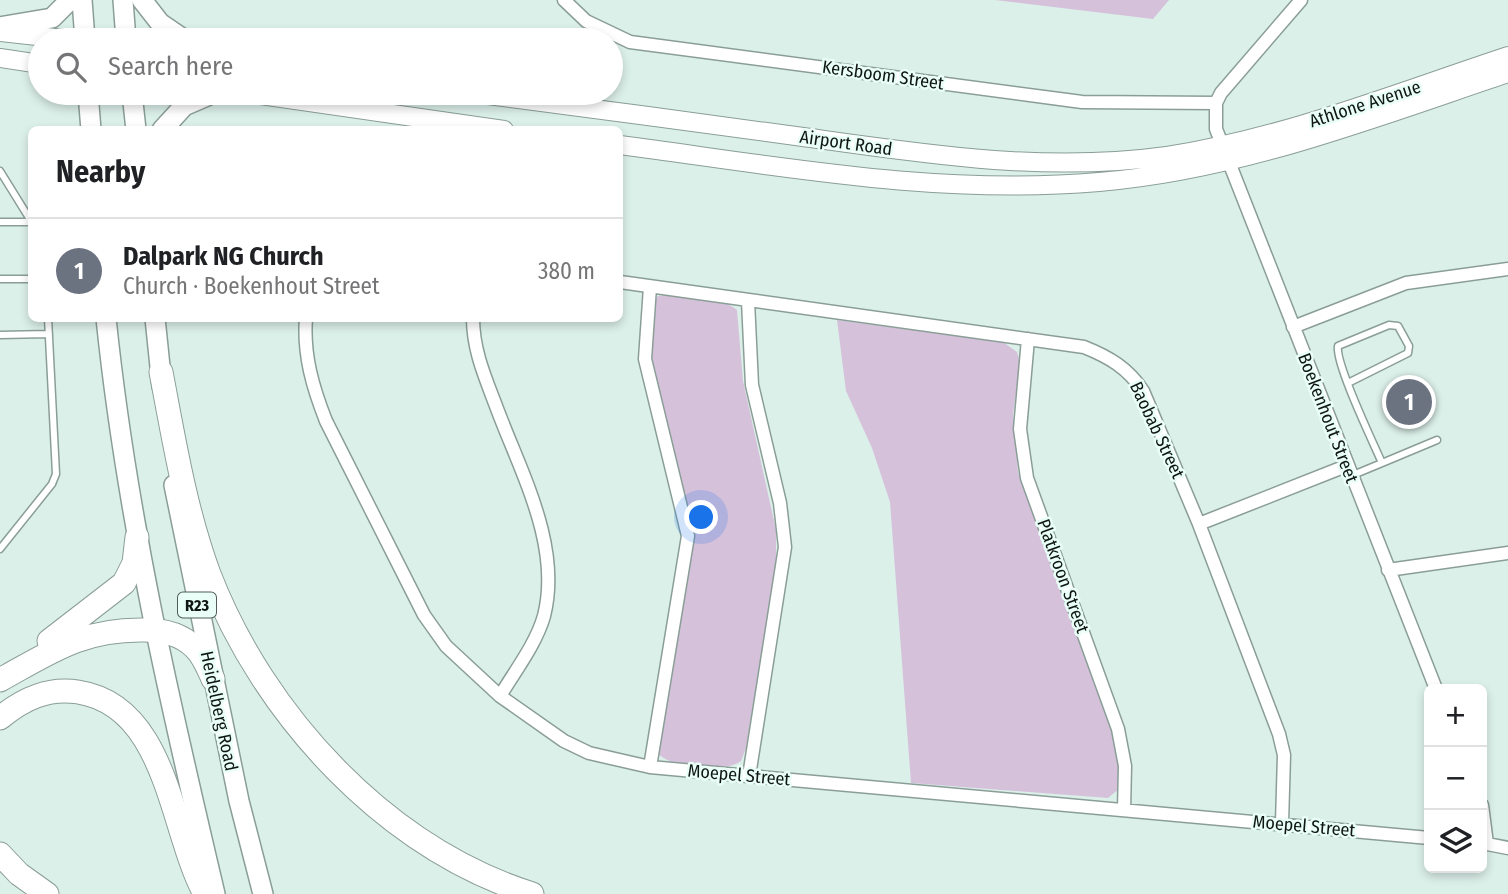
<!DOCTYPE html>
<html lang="en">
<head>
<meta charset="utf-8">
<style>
  :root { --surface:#fff; --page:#f6f6f6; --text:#202124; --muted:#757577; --line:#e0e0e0; --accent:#0b8043 }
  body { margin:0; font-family:"Fira Sans Condensed",sans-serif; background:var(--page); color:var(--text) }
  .controls { position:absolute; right:21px; bottom:21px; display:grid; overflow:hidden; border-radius:10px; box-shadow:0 4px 10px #0003 }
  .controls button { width:63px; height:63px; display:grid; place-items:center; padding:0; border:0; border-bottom:2px solid var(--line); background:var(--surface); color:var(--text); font:35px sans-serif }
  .you { position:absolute; left:702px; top:518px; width:24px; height:24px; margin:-18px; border:5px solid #fff; border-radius:50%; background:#1a73e8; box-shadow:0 0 0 10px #1a73e833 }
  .badge { display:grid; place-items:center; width:46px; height:46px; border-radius:50%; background:var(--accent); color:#fff; font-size:23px; font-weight:700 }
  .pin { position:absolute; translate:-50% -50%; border:4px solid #fff; box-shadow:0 2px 7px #0006 }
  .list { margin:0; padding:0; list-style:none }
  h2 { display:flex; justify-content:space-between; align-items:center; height:91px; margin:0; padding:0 28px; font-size:30px }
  h2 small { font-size:23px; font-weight:400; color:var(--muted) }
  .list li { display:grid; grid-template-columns:46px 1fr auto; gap:21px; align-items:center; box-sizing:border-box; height:105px; padding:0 28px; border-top:2px solid var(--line) }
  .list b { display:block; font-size:26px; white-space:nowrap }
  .list p { margin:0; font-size:23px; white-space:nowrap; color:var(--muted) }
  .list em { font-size:23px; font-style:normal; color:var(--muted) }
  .icon { flex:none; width:38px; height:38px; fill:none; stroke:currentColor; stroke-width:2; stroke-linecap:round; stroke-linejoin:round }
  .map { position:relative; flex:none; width:1508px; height:894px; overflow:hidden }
  .search { position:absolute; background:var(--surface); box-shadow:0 4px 10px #0003; left:28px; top:28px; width:595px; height:77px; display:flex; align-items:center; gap:18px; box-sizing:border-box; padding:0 24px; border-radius:38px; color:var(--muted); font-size:26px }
  .panel { position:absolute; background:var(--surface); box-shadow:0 4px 10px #0003; left:28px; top:126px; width:595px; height:196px; border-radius:10px }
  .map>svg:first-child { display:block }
  .green { fill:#d6c1db }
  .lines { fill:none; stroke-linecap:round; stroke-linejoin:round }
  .service-casing { stroke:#8a9e97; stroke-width:9 }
  .minor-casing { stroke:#8a9e97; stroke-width:15 }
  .secondary-casing { stroke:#8a9e97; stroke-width:20 }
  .primary-casing { stroke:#8a9e97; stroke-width:22 }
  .motorway-casing { stroke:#8a9e97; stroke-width:25 }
  .service { stroke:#fff; stroke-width:6 }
  .minor { stroke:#fff; stroke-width:12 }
  .secondary { stroke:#fff; stroke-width:18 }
  .primary { stroke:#fff; stroke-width:19 }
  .motorway { stroke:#fff; stroke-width:23 }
  .labels { text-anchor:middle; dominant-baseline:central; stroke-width:5; stroke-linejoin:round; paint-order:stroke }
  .shield { fill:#e9fef7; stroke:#505c58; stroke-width:2 }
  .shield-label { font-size:16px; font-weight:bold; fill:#0f1614 }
  .street-label { font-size:18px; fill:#0f1614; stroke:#e9fef7 }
</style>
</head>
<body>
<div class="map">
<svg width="1508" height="894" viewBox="0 0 1508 894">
  <rect width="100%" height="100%" fill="#dcf0ea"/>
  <path class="green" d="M 995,0 L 1169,0 L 1153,19 Z
    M 667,295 C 688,298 721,296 737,310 L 743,381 L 776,530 L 776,562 L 746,748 L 741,761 C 727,773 667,768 657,752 L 692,554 L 692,531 L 651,371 L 653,302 L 658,296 Z
    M 837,320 L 1003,342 L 1017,352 L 1020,362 L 1013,415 L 1018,472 L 1113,731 L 1119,759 L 1119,789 L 1108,798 L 911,783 L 890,502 L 872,448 L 846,391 Z"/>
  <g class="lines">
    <g class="service-casing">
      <path id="service" d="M 0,171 L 31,221
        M 0,222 L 32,222
        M 0,279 L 32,279
        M 0,335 L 49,334
        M 1348,383 L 1408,353 L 1409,346 L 1398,326 L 1389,325 L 1338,346 C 1335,364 1373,442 1382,463 L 1353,475
        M 1382,463 L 1437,440
        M 0,549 L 52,484 L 56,474 L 48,318"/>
    </g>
    <g class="minor-casing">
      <path id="minor" d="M 564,0 L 586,21 L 630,42 L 1082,102 L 1216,103
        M 1301,0 L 1221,93 L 1216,103 L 1216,129 L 1436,689
        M 620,282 L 1084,347 C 1109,357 1128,368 1143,391 L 1199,524 L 1279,734 L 1284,755 L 1282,823
        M 650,287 L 645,359 L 688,536 L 650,767
        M 748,301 L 752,385 L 780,503 L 785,547 L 749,776
        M 306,318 C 303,355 313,388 326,421 L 424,615 L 446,646 L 500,696 L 564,741 L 589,753 L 650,767 L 1429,838
        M 473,318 C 473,350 485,377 496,406 C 520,471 562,545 544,616 C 536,644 515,671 500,696
        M 1293,327 L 1406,283 L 1508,269
        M 1028,339 L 1020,429 L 1027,478 L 1118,729 L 1125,766 L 1124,810
        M 1199,524 L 1346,466
        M 1388,570 L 1508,553
        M 1482,805 L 1487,844
        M 1482,843 L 1508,848"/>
    </g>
    <g class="secondary-casing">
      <path id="secondary" d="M 0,32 L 73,40
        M 0,58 L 40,64
        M 246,93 L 504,130
        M 472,93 C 582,107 693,122 803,137 C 924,154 1045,173 1167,156 C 1284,138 1396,93 1508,56
        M 620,145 C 779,166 938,196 1099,182 C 1241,170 1374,118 1508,73"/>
    </g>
    <g class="primary-casing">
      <path id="primary" d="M 82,0 L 85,40
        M 123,0 L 126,40
        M 142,0 L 160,23 L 185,40
        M 0,27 L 52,18 L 70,0
        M 88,93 L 91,130
        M 132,93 L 136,130
        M 162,130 L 184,106 L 214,93
        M 106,318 C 126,513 170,704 215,894
        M 155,318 L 162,386
        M 174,485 L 239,801 L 263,894"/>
    </g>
    <g class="motorway-casing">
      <path id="motorway" d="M 161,372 C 174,440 185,509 209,574 C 264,716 385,847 532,894
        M 49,641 L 124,583 L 134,563 L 137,537
        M 0,680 C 52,651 83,629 144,630 C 162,630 181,634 194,647 C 203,655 208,668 213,679
        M 0,718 C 23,699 48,687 78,692 C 168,706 170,830 205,894
        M 0,854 L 19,874 L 47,894"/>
    </g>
    <use href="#service" class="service"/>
    <use href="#minor" class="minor"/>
    <use href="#secondary" class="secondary"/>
    <use href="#primary" class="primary"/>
    <use href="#motorway" class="motorway"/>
  </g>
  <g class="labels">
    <rect class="shield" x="178" y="592.5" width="38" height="25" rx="5"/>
    <g class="shield-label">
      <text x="197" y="605">R23</text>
    </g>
    <g class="street-label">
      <text transform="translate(883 75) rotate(8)">Kersboom Street</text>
      <text transform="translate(1365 104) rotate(-18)">Athlone Avenue</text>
      <text transform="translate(846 143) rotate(8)">Airport Road</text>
      <text transform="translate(1328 418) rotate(69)">Boekenhout Street</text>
      <text transform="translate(1157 430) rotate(65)">Baobab Street</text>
      <text transform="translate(1063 576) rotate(70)">Platkroon Street</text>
      <text transform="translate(219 711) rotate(78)">Heidelberg Road</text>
      <text transform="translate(739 775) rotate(5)">Moepel Street</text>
      <text transform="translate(1304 826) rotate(5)">Moepel Street</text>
    </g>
  </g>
</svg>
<div class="controls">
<button>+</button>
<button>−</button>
<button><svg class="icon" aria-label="layers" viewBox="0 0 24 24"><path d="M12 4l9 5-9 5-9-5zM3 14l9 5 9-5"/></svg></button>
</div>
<div class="you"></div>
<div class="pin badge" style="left:1409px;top:402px;background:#6b7280">1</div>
<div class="search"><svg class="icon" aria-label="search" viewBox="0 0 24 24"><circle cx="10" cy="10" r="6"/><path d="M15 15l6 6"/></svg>Search here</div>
<section class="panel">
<h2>Nearby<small></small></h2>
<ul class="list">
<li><span class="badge" style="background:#6b7280">1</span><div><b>Dalpark NG Church</b><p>Church · Boekenhout Street</p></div><em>380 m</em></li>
</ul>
</section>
</div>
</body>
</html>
